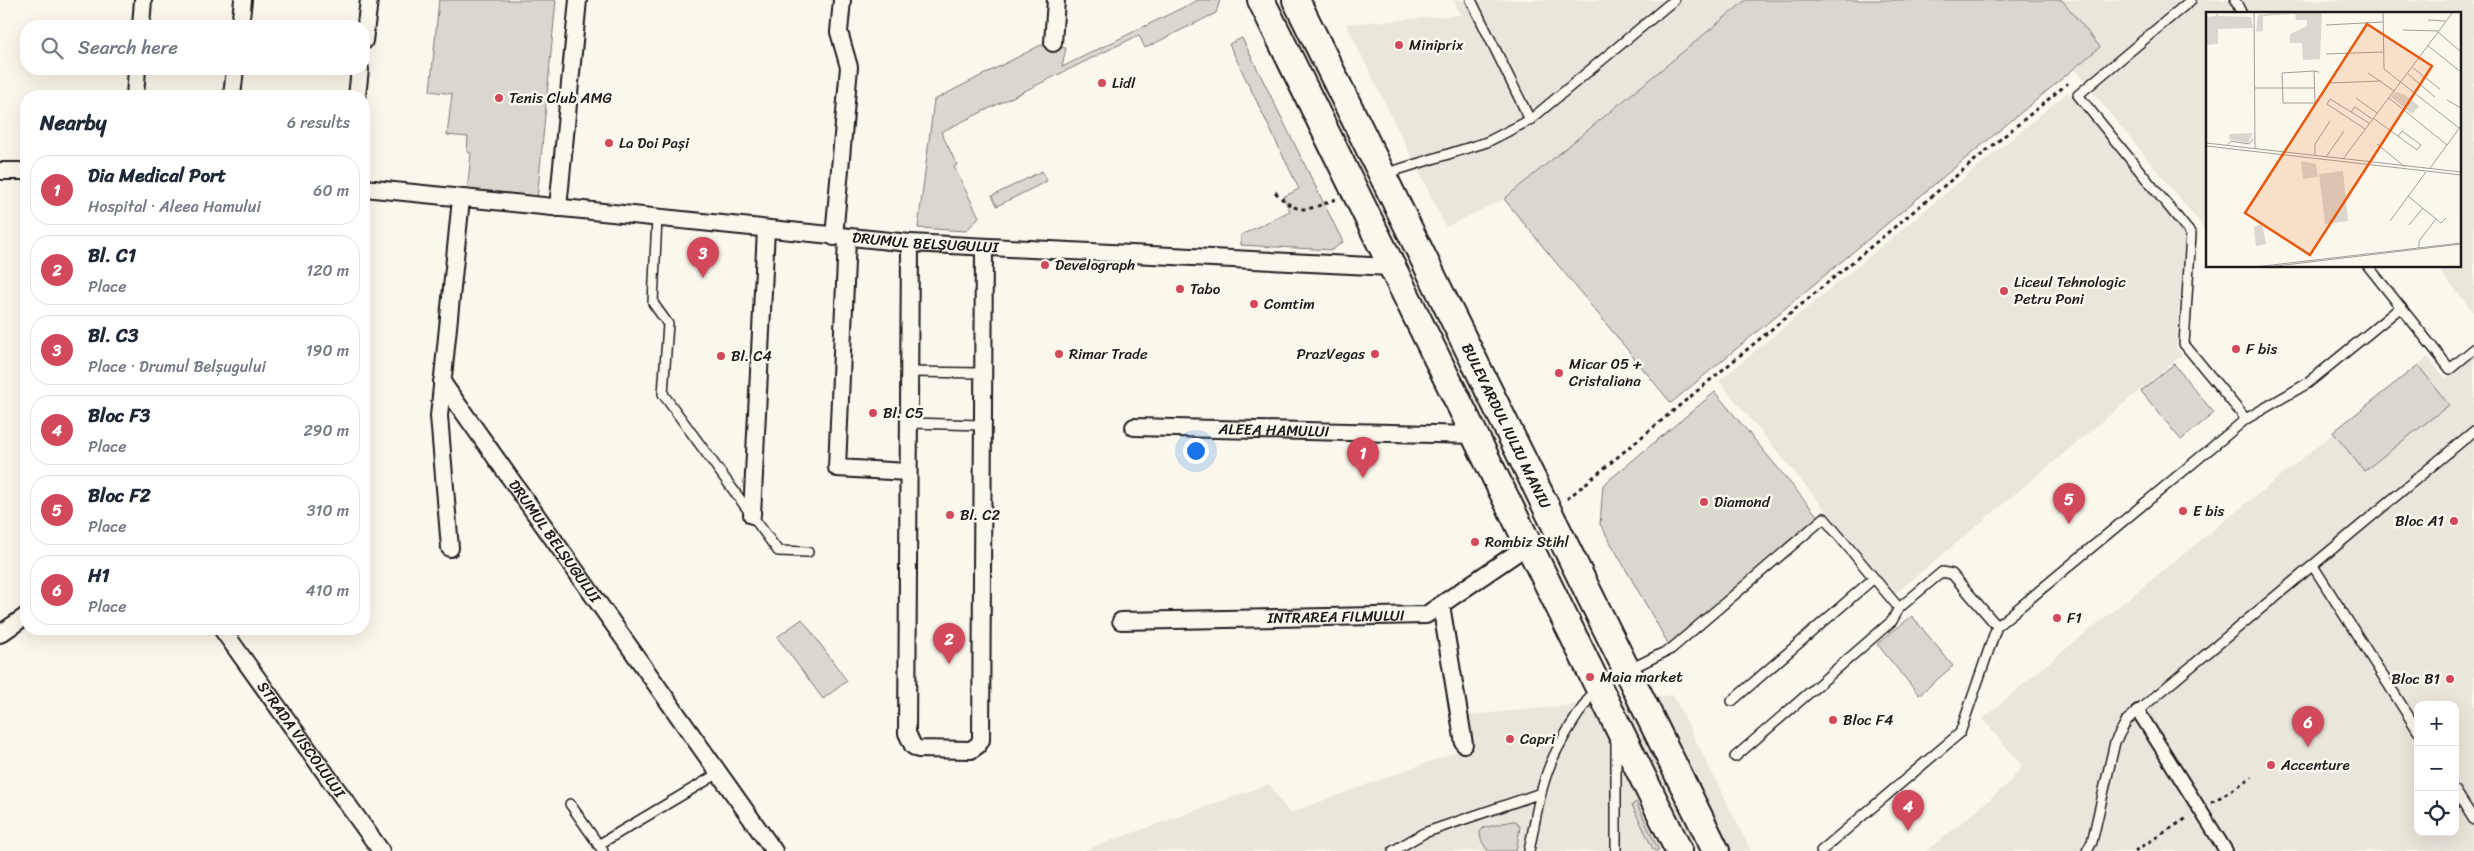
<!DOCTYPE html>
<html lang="en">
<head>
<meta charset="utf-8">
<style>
  :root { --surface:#fff; --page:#f6f6f7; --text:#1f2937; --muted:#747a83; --line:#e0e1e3; --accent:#d1495b }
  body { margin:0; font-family:Sriracha,sans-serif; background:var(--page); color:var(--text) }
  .controls { position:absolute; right:15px; bottom:15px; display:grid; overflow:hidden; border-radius:10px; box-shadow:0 5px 20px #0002 }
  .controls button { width:45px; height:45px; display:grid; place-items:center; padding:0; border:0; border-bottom:1px solid var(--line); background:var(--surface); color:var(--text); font:25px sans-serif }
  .you { position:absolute; left:1195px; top:450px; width:18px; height:18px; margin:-12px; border:4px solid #fff; border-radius:50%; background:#1a73e8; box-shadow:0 0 0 8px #1a73e833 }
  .badge { display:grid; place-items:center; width:32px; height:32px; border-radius:50%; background:var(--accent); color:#fff; font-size:16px; font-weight:700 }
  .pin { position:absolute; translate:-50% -41px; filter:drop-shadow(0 1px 2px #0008) }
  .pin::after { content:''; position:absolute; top:26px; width:18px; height:15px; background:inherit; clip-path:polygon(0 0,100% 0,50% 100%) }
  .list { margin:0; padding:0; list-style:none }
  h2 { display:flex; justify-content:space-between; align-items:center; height:65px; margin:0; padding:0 20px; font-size:21px }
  h2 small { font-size:16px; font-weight:400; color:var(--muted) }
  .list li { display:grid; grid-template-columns:32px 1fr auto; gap:15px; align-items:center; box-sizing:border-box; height:70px; margin:0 10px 10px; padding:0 10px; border:1px solid var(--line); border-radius:20px }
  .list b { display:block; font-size:19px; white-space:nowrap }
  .list p { margin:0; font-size:16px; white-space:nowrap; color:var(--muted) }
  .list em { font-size:16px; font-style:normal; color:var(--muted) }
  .icon { flex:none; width:28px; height:28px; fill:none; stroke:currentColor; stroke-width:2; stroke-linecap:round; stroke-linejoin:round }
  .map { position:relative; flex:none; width:2474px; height:851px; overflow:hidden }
  .search { position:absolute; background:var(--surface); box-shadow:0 5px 20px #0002; left:20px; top:20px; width:350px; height:55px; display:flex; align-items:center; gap:12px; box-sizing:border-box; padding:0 18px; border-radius:20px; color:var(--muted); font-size:19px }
  .panel { position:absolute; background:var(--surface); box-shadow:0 5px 20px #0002; left:20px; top:90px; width:350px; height:545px; border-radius:20px }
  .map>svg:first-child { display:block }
  .built { fill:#eae6dc; fill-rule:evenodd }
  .green { fill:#dad7ce; stroke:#7b7a75 }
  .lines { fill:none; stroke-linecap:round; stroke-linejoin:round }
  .service-casing { stroke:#1c1c1c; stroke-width:12 }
  .pedestrian-casing { stroke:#1c1c1c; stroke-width:16 }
  .minor-casing { stroke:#1c1c1c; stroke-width:20 }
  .primary-casing { stroke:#1c1c1c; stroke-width:30 }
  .path { stroke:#1c1c1c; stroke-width:3; stroke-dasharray:4 4; stroke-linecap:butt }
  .service { stroke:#fbf7ec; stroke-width:9 }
  .pedestrian { stroke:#fbf7ec; stroke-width:12 }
  .minor { stroke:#fbf7ec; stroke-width:16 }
  .primary { stroke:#fbf7ec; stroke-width:26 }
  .poi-dot { fill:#d1495b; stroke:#fbf7ec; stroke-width:2 }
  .labels { text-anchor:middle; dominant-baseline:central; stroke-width:5; stroke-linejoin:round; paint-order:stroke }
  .poi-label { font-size:15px; fill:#1c1c1c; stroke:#fbf7ec; text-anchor:start }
  .street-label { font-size:15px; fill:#1c1c1c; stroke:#fbf7ec }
  .inset-road { fill:none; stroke:#a29f99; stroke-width:1 }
  .view { fill:#e8590c; fill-opacity:0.15; stroke:#e8590c; stroke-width:2.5 }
  .inset-edge { fill:none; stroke:#1c1c1c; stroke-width:2.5 }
</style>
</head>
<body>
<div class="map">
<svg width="2474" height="851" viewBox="0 0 2474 851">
  <rect width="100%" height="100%" fill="#fbf7ec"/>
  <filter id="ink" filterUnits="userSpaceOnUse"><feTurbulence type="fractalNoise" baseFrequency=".02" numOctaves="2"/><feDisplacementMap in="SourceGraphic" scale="10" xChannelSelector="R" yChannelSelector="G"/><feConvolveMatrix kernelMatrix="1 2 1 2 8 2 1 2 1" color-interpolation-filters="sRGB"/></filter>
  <g filter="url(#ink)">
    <path class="built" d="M 1454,0 L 1746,0 L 1504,199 L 1446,227 L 1346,24 L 1460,15 Z
      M 2062,0 L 2474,0 L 2474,313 L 2436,266 L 2460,266 L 2460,14 L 2208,14 L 2208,233 L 2074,69 L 2100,47 Z
      M 2068,92 L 2185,235 L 2176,347 L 2182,355 L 1895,594 L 1719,381 Z
      M 2474,354 L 2474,851 L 1927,851 L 2008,784 L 2022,766 L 1983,719 L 2041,669 L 2428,357 L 2445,378 ZM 2418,705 L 2455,705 L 2455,832 L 2418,832 Z
      M 1673,695 L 1751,851 L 1082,851 L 1269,784 L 1289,813 L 1459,751 L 1453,717 Z"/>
    <path class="green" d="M 439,0 L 556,0 L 537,200 L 467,193 L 471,153 L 467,152 L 468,137 L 447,135 L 452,94 L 430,91 Z
      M 1198,0 L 1220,0 L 1216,13 L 1145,48 L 1139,35 L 941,132 L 957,165 L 954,167 L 979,217 L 966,231 L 918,228 L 934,100 L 1041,45 L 1066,48 L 1062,67 Z
      M 1746,0 L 2062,0 L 2100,47 L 1671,403 L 1504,199 Z
      M 1242,38 L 1343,242 L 1332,250 L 1241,245 L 1241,235 L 1290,211 L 1283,197 L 1299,189 L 1229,44 Z
      M 1042,171 L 1047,181 L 997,206 L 992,196 Z
      M 2174,364 L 2214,413 L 2181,440 L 2141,391 Z
      M 2418,365 L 2449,405 L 2364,471 L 2333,432 Z
      M 1715,392 L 1820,519 L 1669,645 L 1600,524 L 1603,485 Z
      M 1912,616 L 1953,666 L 1919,695 L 1877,644 Z
      M 802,619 L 847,681 L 823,699 L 777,637 Z
      M 1636,802 L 1659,851 L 1654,851 L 1632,805 Z
      M 1512,821 L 1516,821 L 1520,827 L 1516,851 L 1488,851 L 1481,840 L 1480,832 L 1483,828 Z"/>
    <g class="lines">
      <g class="service-casing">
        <path id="service" d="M 1471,0 L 1530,120
          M 2191,0 L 2078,95 L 2191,234 L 2184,344 L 2246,419
          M 2235,0 L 2242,14
          M 1384,174 L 1487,142 L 1530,120 L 1674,0
          M 657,218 L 653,303 L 668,324 L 663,394 L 778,551 L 808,552
          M 2368,266 L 2450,369 L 2474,349
          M 909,372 L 983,373
          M 909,423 L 983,425
          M 2313,566 L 2418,731
          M 1630,669 L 1671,649 L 1824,518 L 1899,608
          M 1732,701 L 1874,578
          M 1616,740 L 1616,851
          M 1735,757 L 1892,621 L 1899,608 L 1942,572 L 1952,574 L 1997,626
          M 2455,790 L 2474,820
          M 570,804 L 603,851
          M 598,845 L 719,773
          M 1393,851 L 1424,833 L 1541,793
          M 1529,851 C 1535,822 1539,792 1550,765 C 1561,738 1579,713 1595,689
          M 1821,851 L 1960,733 L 1997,626 L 2246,419 L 2308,383 L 2401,307
          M 2087,851 L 2092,842 L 2115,742 L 2127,720 L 2474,431"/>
      </g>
      <g class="pedestrian-casing">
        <path id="pedestrian" d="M 2138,711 L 2226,851"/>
      </g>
      <g class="minor-casing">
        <g id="minor">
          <path d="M 141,26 L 143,0"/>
          <path d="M 240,26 L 243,0"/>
          <path d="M 364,41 L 369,0"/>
          <path d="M 1053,43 L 1056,0"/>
          <path d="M 135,96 L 137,69"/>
          <path d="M 232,96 L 235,69"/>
          <path d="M 357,96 L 360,69"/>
          <path d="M 0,171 L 26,171"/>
          <path id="s1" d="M 364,188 L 910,243 L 1391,267"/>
          <path d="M 558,208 L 578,0"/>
          <path d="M 834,237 L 849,67 L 839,32 L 842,0"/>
          <path d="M 847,238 L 837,468 L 908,472"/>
          <path d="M 910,243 L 907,733 L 913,746 L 918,749 L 971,750 L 978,745 L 981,740 L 984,247"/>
          <path id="s2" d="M 442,382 L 774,851"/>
          <path id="s3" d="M 1134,427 L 1475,435"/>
          <path d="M 752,515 L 766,229"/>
          <path d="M 450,548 L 439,416 L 461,199"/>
          <path d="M 1441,605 L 1464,744"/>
          <path id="s4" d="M 1121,621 L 1426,615 L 1528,545"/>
          <path id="s5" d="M 222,629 L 381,851"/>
          <path d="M 0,634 L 26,616"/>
        </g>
      </g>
      <g class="primary-casing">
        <g id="primary">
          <path d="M 1261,0 L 1679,851"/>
          <path id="s6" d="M 1296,0 L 1716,851"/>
        </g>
      </g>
      <path class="path" d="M 1275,192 C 1299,217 1307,210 1336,199
        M 1567,499 L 2068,83
        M 2211,803 L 2252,777
        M 2135,851 L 2187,818"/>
      <use href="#service" class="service"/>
      <use href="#pedestrian" class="pedestrian"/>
      <use href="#minor" class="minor"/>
      <use href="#primary" class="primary"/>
    </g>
  </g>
  <g class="poi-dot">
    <circle cx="1399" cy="45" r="5"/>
    <circle cx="1102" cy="83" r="5"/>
    <circle cx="499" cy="98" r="5"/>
    <circle cx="609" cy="143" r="5"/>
    <circle cx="1045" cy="265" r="5"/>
    <circle cx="1180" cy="289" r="5"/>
    <circle cx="2004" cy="291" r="5"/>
    <circle cx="1254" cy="304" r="5"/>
    <circle cx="2236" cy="349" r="5"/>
    <circle cx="1059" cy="354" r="5"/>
    <circle cx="1375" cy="354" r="5"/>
    <circle cx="721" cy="356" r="5"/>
    <circle cx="1559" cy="373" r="5"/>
    <circle cx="873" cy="413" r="5"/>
    <circle cx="1704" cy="502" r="5"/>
    <circle cx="2183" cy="511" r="5"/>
    <circle cx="950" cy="515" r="5"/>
    <circle cx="2454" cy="521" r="5"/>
    <circle cx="1475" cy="542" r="5"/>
    <circle cx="2057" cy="618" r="5"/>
    <circle cx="1590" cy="677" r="5"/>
    <circle cx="2450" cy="679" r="5"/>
    <circle cx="1833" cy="720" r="5"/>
    <circle cx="1510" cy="739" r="5"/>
    <circle cx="2271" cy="765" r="5"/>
  </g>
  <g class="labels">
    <g class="poi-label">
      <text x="1409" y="45">Miniprix</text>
      <text x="1112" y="83">Lidl</text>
      <text x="509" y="98">Tenis Club AMG</text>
      <text x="619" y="143">La Doi Pași</text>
      <text x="1055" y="265">Develograph</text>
      <text x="2014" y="282">Liceul Tehnologic<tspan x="2014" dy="17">Petru Poni</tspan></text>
      <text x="1190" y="289">Tabo</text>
      <text x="1264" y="304">Comtim</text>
      <text x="2246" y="349">F bis</text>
      <text x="1069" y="354">Rimar Trade</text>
      <text x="1365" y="354" text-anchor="end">PrazVegas</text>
      <text x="731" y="356">Bl. C4</text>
      <text x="1569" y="364">Micar 05 +<tspan x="1569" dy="17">Cristaliana</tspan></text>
      <text x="883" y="413">Bl. C5</text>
      <text x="1714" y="502">Diamond</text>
      <text x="2193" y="511">E bis</text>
      <text x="960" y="515">Bl. C2</text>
      <text x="2444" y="521" text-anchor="end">Bloc A1</text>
      <text x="1485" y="542">Rombiz Stihl</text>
      <text x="2067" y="618">F1</text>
      <text x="1600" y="677">Maia market</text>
      <text x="2440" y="679" text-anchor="end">Bloc B1</text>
      <text x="1843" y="720">Bloc F4</text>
      <text x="1520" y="739">Capri</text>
      <text x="2281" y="765">Accenture</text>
    </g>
    <g class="street-label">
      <text stroke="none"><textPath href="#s1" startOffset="564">DRUMUL BELȘUGULUI</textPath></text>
      <text stroke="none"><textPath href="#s6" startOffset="475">BULEVARDUL IULIU MANIU</textPath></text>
      <text stroke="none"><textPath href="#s3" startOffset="140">ALEEA HAMULUI</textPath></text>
      <text stroke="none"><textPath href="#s2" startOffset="195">DRUMUL BELȘUGULUI</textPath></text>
      <text stroke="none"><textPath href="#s4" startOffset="215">INTRAREA FILMULUI</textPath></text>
      <text stroke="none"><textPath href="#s5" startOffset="136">STRADA VISCOLULUI</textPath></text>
    </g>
  </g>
  <g transform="translate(2206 12)">
    <rect width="255" height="255" fill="#fbf7ec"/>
    <path d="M 10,0 L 13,4 L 45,5 L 47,16 L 12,17 L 12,32 L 0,33 L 0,5 L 10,4 ZM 74,0 L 116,0 L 114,47 L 97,48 L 96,31 L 84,31 L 84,22 L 101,14 L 101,8 L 90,8 L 89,2 L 57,4 L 57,19 L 50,20 L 52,3 ZM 189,80 L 198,82 L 213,94 L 206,102 L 185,85 ZM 47,121 L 42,131 L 23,127 L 23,122 ZM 95,149 L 110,152 L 112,165 L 97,167 ZM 137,159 L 142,209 L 119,212 L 113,162 ZM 56,212 L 60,232 L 50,234 L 48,215 Z" fill="#dad7ce"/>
    <path class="inset-road" d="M 48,0 L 49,136M 177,0 L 178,57 L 253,116M 222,8 L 239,9M 120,13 L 177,10M 197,18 L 232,19M 232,20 L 255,40M 221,33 L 255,60M 120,42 L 177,40M 207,56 L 234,77M 108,59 L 76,61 L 77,91 L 109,91 L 108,59 L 113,60M 162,61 L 188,79M 202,62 L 229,85M 123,71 L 175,69M 49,76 L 109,76M 150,86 L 171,101M 183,86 L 241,133M 241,88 L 255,96M 145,100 L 149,95 L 166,107M 167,106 L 211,138 L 215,133 L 196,119 L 192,124M 159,117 L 121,92 L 124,87 L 163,111M 0,131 L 255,160M 171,132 L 199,155M 21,133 L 25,129 L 43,132 L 47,127M 0,134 L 255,163M 109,144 L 109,132 L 124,109M 120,145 L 138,119M 137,147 L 247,0M 224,156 L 255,114M 202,184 L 235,211 L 240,206M 184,209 L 220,160M 203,213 L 217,196M 213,236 L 213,229 L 230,207M 49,255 L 255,231M 62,255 L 255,232"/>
    <path class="view" d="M 161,12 L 226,54 L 104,243 L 39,201 Z"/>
    <rect width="255" height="255" class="inset-edge"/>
  </g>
</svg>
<div class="controls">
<button>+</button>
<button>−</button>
<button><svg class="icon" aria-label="locate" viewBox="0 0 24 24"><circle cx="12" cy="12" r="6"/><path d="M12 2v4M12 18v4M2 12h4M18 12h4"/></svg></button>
</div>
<div class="you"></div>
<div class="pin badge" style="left:1363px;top:478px">1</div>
<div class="pin badge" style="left:949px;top:664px">2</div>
<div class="pin badge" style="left:703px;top:278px">3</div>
<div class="pin badge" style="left:1908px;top:831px">4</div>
<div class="pin badge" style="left:2069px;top:524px">5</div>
<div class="pin badge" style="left:2308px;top:747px">6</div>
<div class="search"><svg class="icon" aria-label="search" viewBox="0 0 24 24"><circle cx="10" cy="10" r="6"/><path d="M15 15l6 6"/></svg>Search here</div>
<section class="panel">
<h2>Nearby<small>6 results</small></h2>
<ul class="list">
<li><span class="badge">1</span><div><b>Dia Medical Port</b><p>Hospital · Aleea Hamului</p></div><em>60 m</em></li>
<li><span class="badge">2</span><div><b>Bl. C1</b><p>Place</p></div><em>120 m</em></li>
<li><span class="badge">3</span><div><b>Bl. C3</b><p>Place · Drumul Belșugului</p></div><em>190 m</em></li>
<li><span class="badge">4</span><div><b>Bloc F3</b><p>Place</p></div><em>290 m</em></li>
<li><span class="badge">5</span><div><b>Bloc F2</b><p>Place</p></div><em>310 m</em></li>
<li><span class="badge">6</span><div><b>H1</b><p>Place</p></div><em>410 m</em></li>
</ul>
</section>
</div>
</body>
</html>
